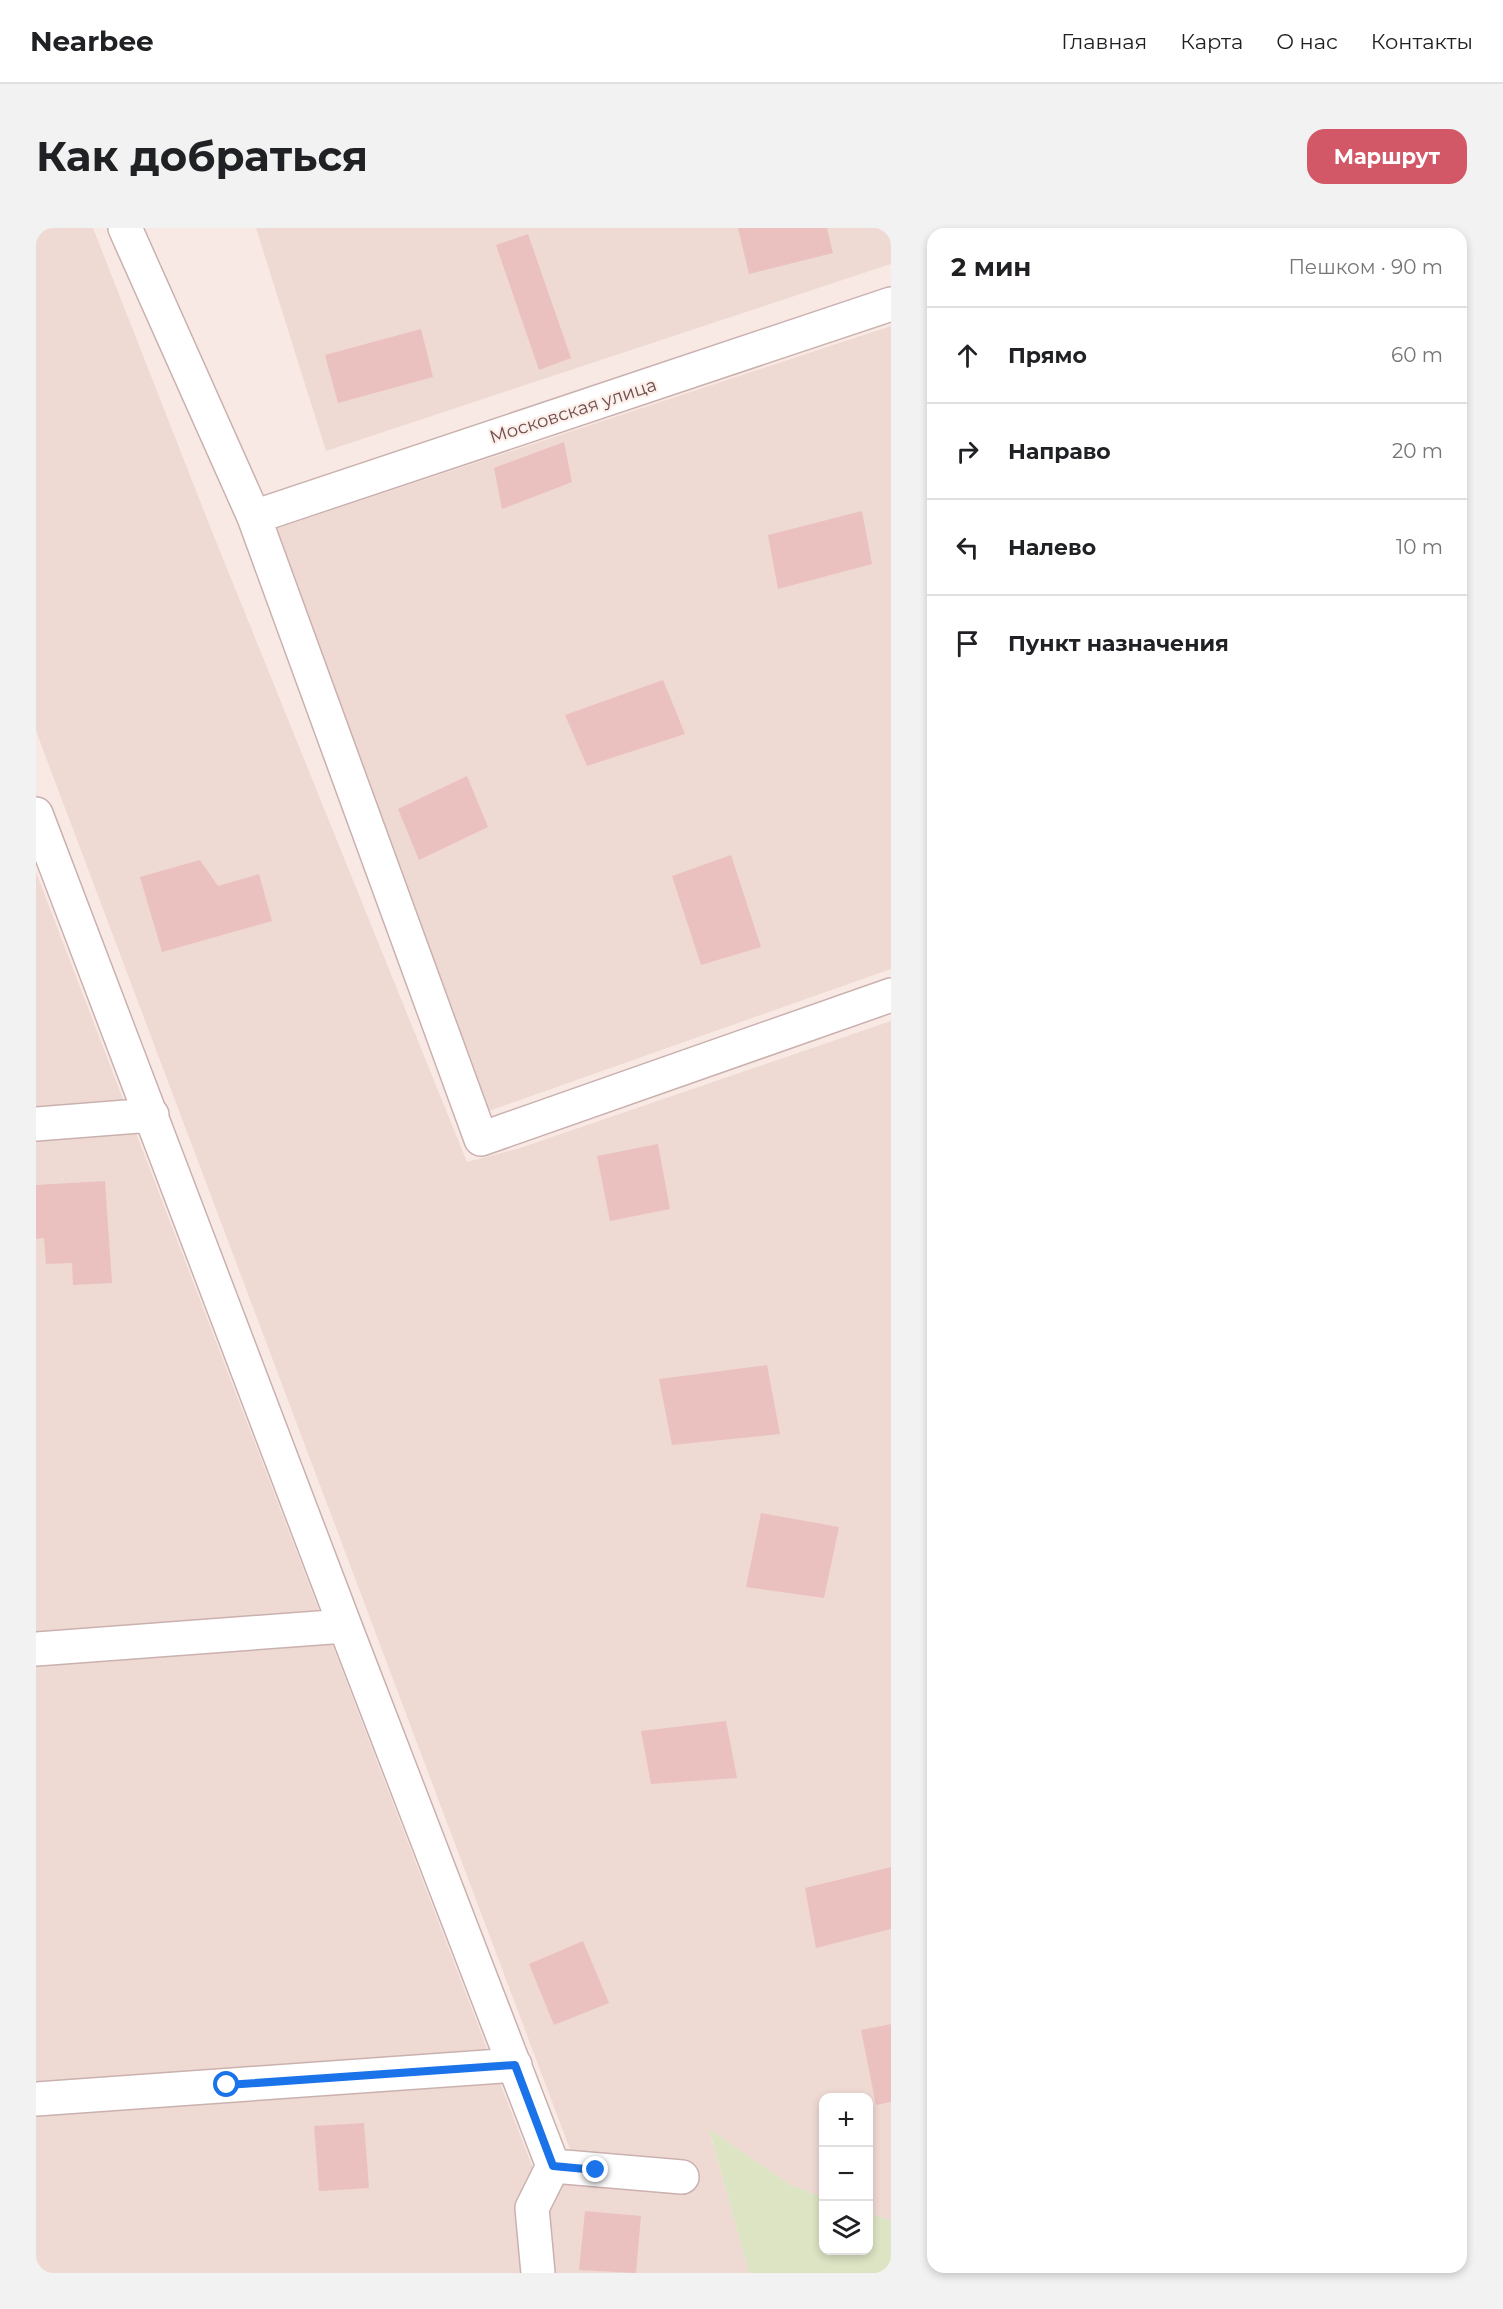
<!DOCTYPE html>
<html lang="ru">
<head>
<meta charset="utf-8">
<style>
  :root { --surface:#fff; --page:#f2f2f2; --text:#202124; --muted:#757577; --line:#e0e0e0; --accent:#d35867 }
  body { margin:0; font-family:Montserrat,sans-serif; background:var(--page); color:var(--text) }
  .controls { position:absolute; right:18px; bottom:18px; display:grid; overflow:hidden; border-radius:12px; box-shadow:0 3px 9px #0003 }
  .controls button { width:54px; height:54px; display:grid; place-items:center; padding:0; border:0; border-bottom:2px solid var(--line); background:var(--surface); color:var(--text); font:30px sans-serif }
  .stop { position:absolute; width:18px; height:18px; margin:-14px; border:4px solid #1a73e8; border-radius:50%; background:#fff }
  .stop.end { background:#1a73e8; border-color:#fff; box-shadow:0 2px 6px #0008 }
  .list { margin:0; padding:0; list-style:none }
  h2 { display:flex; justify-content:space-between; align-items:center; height:78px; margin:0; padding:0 24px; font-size:26px }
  h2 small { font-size:20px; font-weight:400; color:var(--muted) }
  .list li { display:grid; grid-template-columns:39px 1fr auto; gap:18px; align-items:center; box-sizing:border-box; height:96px; padding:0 24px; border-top:2px solid var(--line) }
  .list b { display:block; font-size:22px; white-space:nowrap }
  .list em { font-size:20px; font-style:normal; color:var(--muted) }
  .icon { flex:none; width:33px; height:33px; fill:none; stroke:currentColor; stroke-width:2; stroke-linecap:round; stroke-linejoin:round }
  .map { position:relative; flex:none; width:855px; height:2045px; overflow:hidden; border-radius:18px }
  header { display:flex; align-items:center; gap:36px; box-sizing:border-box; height:84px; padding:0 30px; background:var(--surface); border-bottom:2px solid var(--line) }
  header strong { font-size:28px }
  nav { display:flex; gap:33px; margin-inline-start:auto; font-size:21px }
  .intro { display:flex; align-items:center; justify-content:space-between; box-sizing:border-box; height:144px; padding:0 36px }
  h1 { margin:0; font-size:42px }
  .button { padding:15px 27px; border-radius:18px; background:var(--accent); color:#fff; font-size:21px; font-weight:700 }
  main { display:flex; gap:36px; padding:0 36px }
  aside { flex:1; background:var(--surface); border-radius:18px; box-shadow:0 3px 9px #0003 }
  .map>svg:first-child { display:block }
  .residential { fill:#efd9d3 }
  .green { fill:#dce4c4 }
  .building { fill:#ebc1bf }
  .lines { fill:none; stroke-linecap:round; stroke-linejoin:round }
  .minor-casing { stroke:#cab1af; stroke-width:36 }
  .minor { stroke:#fff; stroke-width:33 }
  .route { stroke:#1a73e8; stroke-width:8 }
  .labels { text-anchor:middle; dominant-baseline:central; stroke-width:4.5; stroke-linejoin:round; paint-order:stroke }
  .street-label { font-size:18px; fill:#6d4d4d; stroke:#fceee9 }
</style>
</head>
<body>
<header>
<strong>Nearbee</strong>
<nav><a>Главная</a><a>Карта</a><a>О нас</a><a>Контакты</a></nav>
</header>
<div class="intro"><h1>Как добраться</h1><a class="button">Маршрут</a></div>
<main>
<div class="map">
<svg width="855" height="2045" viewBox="0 0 855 2045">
  <rect width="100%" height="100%" fill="#f9e9e4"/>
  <path class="residential" d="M 0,0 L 57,0 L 175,301 L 431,934 L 481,921 L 855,793 L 855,1993 L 833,1985 L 832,1870 L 788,1870 L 787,1969 L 755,1957 L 673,1902 L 713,2045 L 0,2045 L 0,644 L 496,1938 L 535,1924 L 0,503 Z
    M 220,0 L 855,0 L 855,36 L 290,223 Z
    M 855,98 L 855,741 L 447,885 L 239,301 Z"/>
  <path class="green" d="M 673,1901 L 755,1957 L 787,1969 L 788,2022 L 832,2022 L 833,1985 L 855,1993 L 855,2045 L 713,2045 Z"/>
  <path class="building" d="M 702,0 L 791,0 L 797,25 L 713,46 Z
    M 492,6 L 535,130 L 503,142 L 460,17 Z
    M 385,101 L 397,149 L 302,175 L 289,127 Z
    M 528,214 L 536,254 L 466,281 L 458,240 Z
    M 826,283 L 836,336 L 742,361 L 732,307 Z
    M 627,452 L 649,506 L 551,538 L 529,487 Z
    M 431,548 L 452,599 L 383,632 L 362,581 Z
    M 695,627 L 725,719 L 665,737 L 636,648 Z
    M 164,632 L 182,658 L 223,646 L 236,693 L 126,724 L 104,649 Z
    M 622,916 L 634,981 L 574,993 L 561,928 Z
    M 69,953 L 76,1055 L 37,1057 L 36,1035 L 10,1036 L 8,1010 L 0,1011 L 0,957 Z
    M 731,1137 L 744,1206 L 636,1217 L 623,1151 Z
    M 725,1285 L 803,1299 L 788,1370 L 710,1359 Z
    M 690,1493 L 701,1550 L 615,1556 L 605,1503 Z
    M 855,1639 L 855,1701 L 780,1720 L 769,1660 Z
    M 547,1713 L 573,1775 L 518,1797 L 493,1736 Z
    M 855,1796 L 855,1874 L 840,1877 L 825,1802 Z
    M 328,1895 L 333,1960 L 283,1963 L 278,1898 Z
    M 549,1983 L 605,1988 L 600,2045 L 543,2042 Z"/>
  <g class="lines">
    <g class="minor-casing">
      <path id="minor" d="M 89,0 L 218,289 L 445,911 L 855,767
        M 218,289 L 855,76
        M 0,586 L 309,1398 L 517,1938
        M 0,896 L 116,887
        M 0,1421 L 309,1398
        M 0,1871 L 479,1837
        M 502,2045 L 496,1980 L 517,1938 L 646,1949"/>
    </g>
    <use href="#minor" class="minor"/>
  </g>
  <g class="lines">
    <path class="route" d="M 191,1857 L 479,1837 L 517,1938 L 560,1942"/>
  </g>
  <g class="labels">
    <g class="street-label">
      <text transform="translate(537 183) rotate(-18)">Московская улица</text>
    </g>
  </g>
</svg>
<div class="controls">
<button>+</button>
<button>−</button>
<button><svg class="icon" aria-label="layers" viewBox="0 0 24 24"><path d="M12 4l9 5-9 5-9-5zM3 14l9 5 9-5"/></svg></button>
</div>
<div class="stop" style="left:191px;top:1857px"></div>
<div class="stop end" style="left:560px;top:1942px"></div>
</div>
<aside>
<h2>2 мин<small>Пешком · 90 m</small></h2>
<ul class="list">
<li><svg class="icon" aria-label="ahead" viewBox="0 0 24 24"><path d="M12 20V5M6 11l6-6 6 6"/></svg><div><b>Прямо</b></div><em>60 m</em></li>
<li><svg class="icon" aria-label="right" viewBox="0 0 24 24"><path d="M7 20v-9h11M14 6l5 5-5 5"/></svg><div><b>Направо</b></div><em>20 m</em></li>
<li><svg class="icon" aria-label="left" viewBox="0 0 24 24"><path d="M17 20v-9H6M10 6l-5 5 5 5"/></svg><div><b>Налево</b></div><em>10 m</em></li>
<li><svg class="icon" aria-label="arrive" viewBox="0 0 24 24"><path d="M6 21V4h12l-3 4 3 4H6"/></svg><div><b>Пункт назначения</b></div></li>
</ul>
</aside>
</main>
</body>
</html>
